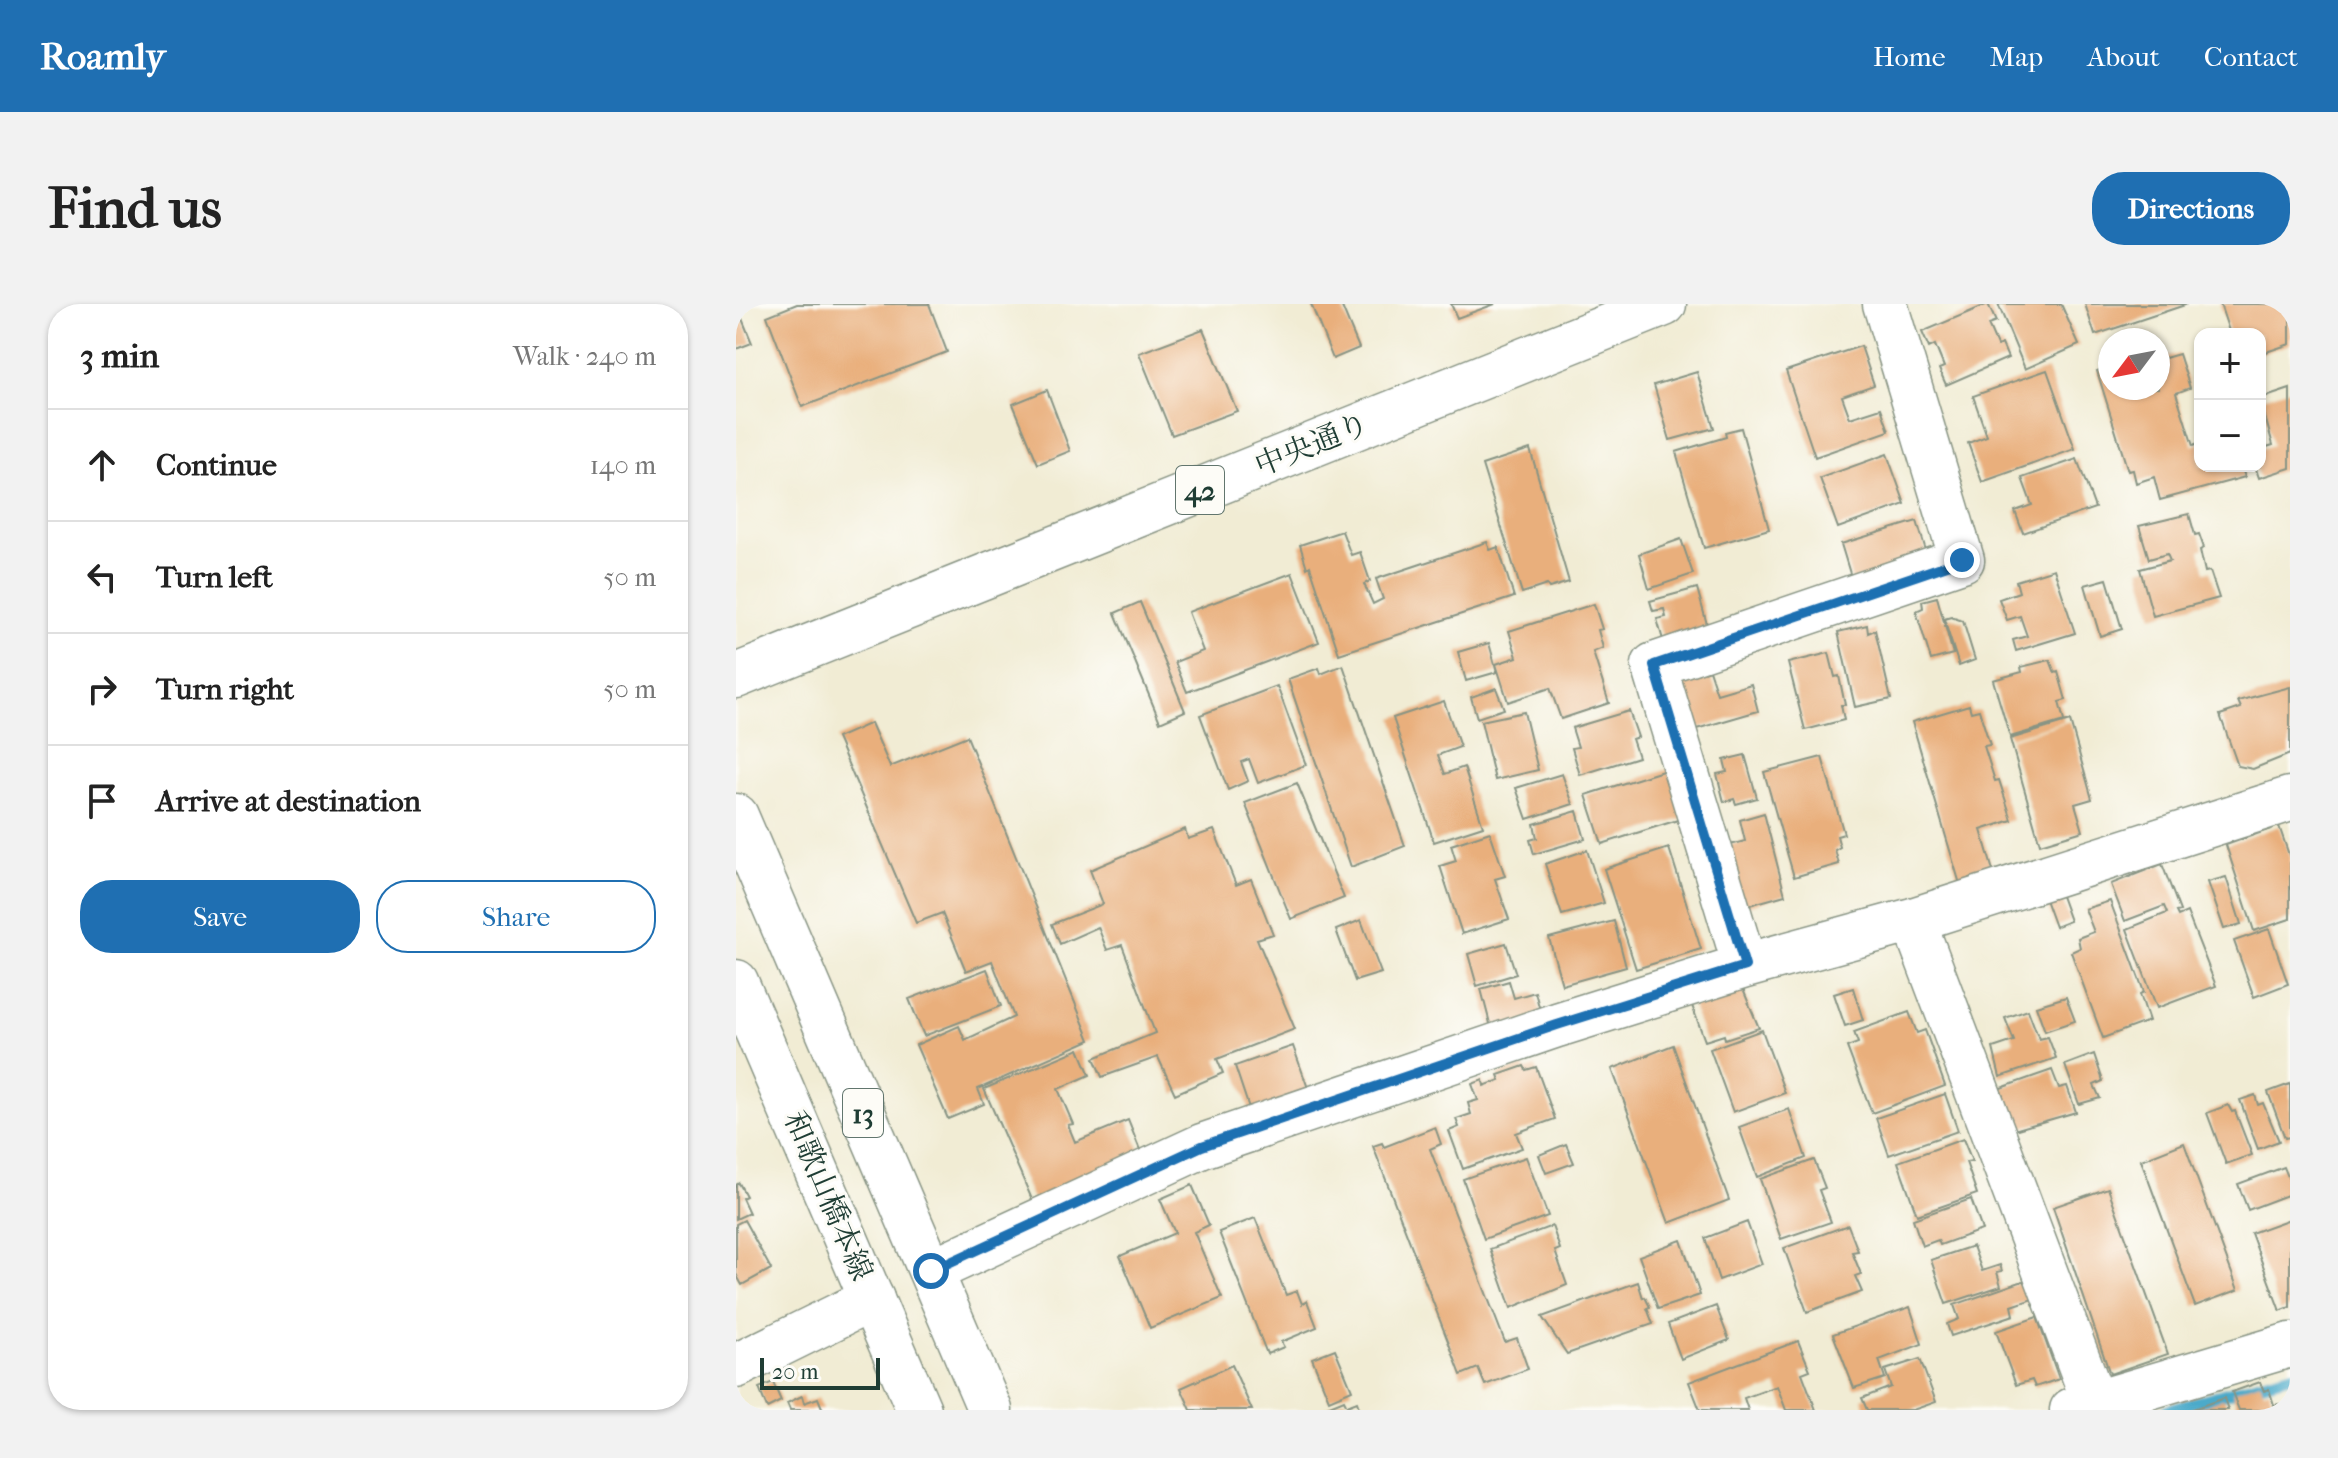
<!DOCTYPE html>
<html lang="en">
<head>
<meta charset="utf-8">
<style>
  :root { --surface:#fff; --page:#f2f2f2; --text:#222; --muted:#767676; --line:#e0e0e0; --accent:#1f6fb2 }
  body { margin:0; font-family:"IM FELL French Canon","Noto Serif JP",serif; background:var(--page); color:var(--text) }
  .controls { position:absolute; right:24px; top:24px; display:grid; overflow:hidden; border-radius:16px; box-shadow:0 2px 6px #0004 }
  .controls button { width:72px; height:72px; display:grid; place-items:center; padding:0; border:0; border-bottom:2px solid var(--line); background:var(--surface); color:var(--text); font:40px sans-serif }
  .compass { position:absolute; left:1362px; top:24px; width:72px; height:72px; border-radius:50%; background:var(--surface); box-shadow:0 2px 6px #0004; rotate:238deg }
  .scale { position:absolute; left:24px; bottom:20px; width:120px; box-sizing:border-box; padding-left:8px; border:4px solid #1f3d34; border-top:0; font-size:22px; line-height:28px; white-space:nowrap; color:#1f3d34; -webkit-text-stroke:6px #fdfcf7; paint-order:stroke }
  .stop { position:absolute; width:24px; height:24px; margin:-18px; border:6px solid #1f6fb2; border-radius:50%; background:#fff }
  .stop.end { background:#1f6fb2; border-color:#fff; box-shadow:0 2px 8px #0008 }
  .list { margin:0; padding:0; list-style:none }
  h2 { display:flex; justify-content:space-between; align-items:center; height:104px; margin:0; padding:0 32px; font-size:34px }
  h2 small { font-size:26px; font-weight:400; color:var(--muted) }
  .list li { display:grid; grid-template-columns:52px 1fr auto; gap:24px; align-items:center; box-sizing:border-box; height:112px; padding:0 32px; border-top:2px solid var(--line) }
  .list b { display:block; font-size:30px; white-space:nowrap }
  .list em { font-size:26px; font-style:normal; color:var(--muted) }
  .actions { display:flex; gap:16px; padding:24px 32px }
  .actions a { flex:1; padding:18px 0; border:2px solid var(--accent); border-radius:32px; text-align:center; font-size:28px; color:var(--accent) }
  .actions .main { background:var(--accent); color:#fff }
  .icon { flex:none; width:44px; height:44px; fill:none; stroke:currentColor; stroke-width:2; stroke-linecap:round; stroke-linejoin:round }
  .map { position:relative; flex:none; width:1554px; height:1106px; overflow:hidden; border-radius:32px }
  header { display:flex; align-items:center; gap:48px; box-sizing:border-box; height:112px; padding:0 40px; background:var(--accent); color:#fff }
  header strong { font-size:38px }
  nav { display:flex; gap:44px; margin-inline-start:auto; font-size:28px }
  .intro { display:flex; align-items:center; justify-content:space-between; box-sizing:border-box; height:192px; padding:0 48px }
  h1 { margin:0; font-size:56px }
  .button { padding:20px 36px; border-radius:32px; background:var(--accent); color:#fff; font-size:28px; font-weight:700 }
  main { display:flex; gap:48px; padding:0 48px }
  aside { flex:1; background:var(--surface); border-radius:32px; box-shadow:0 2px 6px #0004 }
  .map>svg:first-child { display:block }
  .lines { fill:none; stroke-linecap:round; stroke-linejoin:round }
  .stream { stroke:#4baaca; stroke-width:12 }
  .building { fill:#e9af7c }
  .minor-casing { stroke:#889484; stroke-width:47 }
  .major-casing { stroke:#889484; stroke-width:47 }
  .highway-casing { stroke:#889484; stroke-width:47 }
  .minor { stroke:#fff; stroke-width:44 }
  .major { stroke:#fff; stroke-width:44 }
  .highway { stroke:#fff; stroke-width:44 }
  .route { stroke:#1f6fb2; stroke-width:10 }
  .labels { text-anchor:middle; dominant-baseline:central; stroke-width:6; stroke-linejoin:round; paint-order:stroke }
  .shield { fill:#fdfcf7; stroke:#62766e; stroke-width:2 }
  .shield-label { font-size:28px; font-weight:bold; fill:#1f3d34 }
  .street-label { font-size:30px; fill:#1f3d34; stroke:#fdfcf7 }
</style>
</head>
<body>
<header>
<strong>Roamly</strong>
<nav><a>Home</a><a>Map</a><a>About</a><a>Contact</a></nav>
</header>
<div class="intro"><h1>Find us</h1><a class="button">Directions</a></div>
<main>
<aside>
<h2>3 min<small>Walk · 240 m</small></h2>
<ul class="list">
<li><svg class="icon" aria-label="ahead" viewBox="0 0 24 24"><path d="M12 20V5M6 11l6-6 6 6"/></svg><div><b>Continue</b></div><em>140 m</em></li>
<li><svg class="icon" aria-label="left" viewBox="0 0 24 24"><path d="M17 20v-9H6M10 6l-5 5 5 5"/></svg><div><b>Turn left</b></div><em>50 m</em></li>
<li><svg class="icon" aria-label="right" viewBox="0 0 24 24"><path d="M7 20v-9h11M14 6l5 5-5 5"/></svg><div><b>Turn right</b></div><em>50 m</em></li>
<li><svg class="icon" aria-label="arrive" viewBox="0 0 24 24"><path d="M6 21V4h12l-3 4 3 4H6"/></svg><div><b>Arrive at destination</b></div></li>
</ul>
<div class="actions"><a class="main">Save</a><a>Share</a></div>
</aside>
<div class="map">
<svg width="1554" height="1106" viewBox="0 0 1554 1106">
  <rect width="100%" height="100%" fill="#fdfcf7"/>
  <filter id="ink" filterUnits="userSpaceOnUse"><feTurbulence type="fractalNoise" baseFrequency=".0125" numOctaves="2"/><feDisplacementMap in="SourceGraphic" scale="16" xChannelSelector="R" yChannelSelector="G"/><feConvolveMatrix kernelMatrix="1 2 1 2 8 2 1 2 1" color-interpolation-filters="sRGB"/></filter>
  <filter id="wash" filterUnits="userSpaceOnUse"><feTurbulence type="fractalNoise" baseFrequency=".006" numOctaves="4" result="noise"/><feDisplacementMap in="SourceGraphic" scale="32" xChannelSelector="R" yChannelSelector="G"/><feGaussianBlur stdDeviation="1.8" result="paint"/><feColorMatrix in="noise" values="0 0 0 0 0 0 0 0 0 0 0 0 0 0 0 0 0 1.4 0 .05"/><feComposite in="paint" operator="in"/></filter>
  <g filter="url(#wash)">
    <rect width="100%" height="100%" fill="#f1ecd4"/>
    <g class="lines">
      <path class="stream" d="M 1431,1106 L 1554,1071"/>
    </g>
    <g id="blocks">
      <path class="building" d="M 0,0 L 16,39 L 0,45 Z
        M 61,0 L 193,0 L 211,48 L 66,103 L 31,12 Z
        M 575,0 L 612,0 L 606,3 L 623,44 L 597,55 Z
        M 715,0 L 759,0 L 721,14 Z
        M 1252,0 L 1260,18 L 1252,21 L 1261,42 L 1266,40 L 1272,54 L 1210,81 L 1203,65 L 1208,63 L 1199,41 L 1193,44 L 1186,28 Z
        M 1262,0 L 1325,0 L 1343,41 L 1289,65 Z
        M 1349,0 L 1448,0 L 1449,1 L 1359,31 Z
        M 1484,0 L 1554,0 L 1554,40 L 1524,50 L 1524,30 L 1494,30 Z
        M 467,25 L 501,107 L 436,131 L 403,49 Z
        M 1125,42 L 1138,81 L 1106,92 L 1114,114 L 1145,104 L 1153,127 L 1079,153 L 1050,67 Z
        M 1443,50 L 1454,84 L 1440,89 L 1457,142 L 1464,139 L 1464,162 L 1505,162 L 1509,173 L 1424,196 L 1418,173 L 1400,179 L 1397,166 L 1392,167 L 1361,67 L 1374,63 L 1374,84 L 1422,84 L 1422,56 Z
        M 1311,66 L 1339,145 L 1246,178 L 1232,139 L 1251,132 L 1237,92 Z
        M 961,68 L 978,124 L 934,136 L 918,81 Z
        M 1554,85 L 1554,164 L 1523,174 L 1519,162 L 1524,162 L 1524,145 L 1537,141 L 1524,95 Z
        M 311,86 L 334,147 L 302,160 L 277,100 Z
        M 1005,124 L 1033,225 L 968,244 L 940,148 L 990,133 L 989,128 Z
        M 794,145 L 833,278 L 813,284 L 811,281 L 786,289 L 746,161 Z
        M 1151,150 L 1169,200 L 1102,224 L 1084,174 Z
        M 1341,155 L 1359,204 L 1287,229 L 1279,207 L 1296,201 L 1286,174 Z
        M 1453,210 L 1459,231 L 1463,230 L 1468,244 L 1464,246 L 1469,268 L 1474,267 L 1483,294 L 1417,312 L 1404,265 L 1434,257 L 1431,250 L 1413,255 L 1403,222 Z
        M 1181,217 L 1195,263 L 1119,286 L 1105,240 Z
        M 606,227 L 615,251 L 624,248 L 634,277 L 628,280 L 637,300 L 647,295 L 640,275 L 751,238 L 754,246 L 762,243 L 778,293 L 603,350 L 574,262 L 571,264 L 564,241 Z
        M 945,235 L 957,270 L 913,285 L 903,250 Z
        M 1318,265 L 1339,329 L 1280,347 L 1277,336 L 1291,332 L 1284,312 L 1271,316 L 1263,295 L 1283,288 L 1280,277 Z
        M 556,269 L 583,338 L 451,388 L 439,358 L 467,347 L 452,308 Z
        M 1371,275 L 1386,325 L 1364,332 L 1349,281 Z
        M 961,284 L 972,324 L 927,336 L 921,315 L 930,313 L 928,305 L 917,307 L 914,297 Z
        M 1201,293 L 1217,350 L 1195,356 L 1180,307 L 1187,304 L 1186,297 Z
        M 404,298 L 449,407 L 424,418 L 379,309 Z
        M 858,300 L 866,325 L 862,326 L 867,344 L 857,348 L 873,399 L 825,415 L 814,384 L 772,398 L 760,360 L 781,353 L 773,327 Z
        M 1215,313 L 1227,317 L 1239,356 L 1223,362 L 1208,315 Z
        M 1131,321 L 1132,329 L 1139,326 L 1155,395 L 1119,403 L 1102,328 Z
        M 753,339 L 761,368 L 730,377 L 722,348 Z
        M 1093,349 L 1099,373 L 1103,372 L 1109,401 L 1105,401 L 1108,416 L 1069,426 L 1052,359 Z
        M 1314,356 L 1319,369 L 1322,368 L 1330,396 L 1323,398 L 1328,417 L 1274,433 L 1257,376 L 1286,368 L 1285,363 Z
        M 607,361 L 669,542 L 615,563 L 552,375 L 583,364 L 585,370 Z
        M 973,366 L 981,390 L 1015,380 L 1022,407 L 957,426 L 943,375 Z
        M 541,382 L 570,461 L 522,479 L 513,455 L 505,458 L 512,477 L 492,486 L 464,411 Z
        M 1554,383 L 1554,450 L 1517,465 L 1502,462 L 1484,411 L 1505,404 L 1502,397 Z
        M 760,384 L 768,405 L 741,414 L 735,393 Z
        M 708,397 L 724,443 L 702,451 L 709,470 L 728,463 L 747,522 L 698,538 L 657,414 Z
        M 1233,401 L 1235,408 L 1243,406 L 1254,441 L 1248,442 L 1259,477 L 1263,476 L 1276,516 L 1245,526 L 1260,577 L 1226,587 L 1176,418 Z
        M 893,407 L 902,433 L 896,435 L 902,453 L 844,471 L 836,444 L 842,443 L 836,424 Z
        M 788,408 L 802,466 L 759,476 L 745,417 Z
        M 1334,417 L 1356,495 L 1339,500 L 1347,527 L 1304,540 L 1274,435 Z
        M 135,419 L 154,463 L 231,432 L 354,736 L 242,785 L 248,800 L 212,815 L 180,741 L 223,722 L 229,736 L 278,713 L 256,657 L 230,667 L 206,609 L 180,619 L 101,434 Z
        M 1009,451 L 1021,494 L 1000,500 L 998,495 L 988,498 L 981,470 L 991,468 L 988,456 Z
        M 1086,453 L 1108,530 L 1101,532 L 1104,543 L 1099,546 L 1103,560 L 1058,573 L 1028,468 Z
        M 933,465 L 948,514 L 866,540 L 850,491 Z
        M 826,470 L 837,500 L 791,515 L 780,484 Z
        M 561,479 L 608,594 L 555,615 L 509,499 Z
        M 841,507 L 849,535 L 798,550 L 794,536 L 801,534 L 798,520 Z
        M 1028,509 L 1049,591 L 1003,604 L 987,543 L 1009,537 L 1004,516 Z
        M 1543,522 L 1554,554 L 1554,615 L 1518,627 L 1490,541 Z
        M 449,525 L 452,535 L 478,526 L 500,581 L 515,575 L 537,630 L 521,635 L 559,725 L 481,755 L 487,769 L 439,790 L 422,753 L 366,773 L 358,754 L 419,729 L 386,641 L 371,646 L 362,623 L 324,640 L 316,620 L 367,600 L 354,566 Z
        M 754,528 L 769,572 L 759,575 L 773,615 L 726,630 L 704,562 L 720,557 L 715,541 Z
        M 933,544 L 965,645 L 900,665 L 868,565 Z
        M 851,546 L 868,599 L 826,611 L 809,560 Z
        M 1426,560 L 1444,607 L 1440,608 L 1442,612 L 1451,608 L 1480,682 L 1421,704 L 1391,625 L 1431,609 L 1428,602 L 1389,617 L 1375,580 Z
        M 1490,573 L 1505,620 L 1488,625 L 1472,578 Z
        M 1321,581 L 1334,617 L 1319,623 L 1306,587 Z
        M 1374,597 L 1408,688 L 1404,690 L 1413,717 L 1367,734 L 1335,648 L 1344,644 L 1342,634 L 1358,628 L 1349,605 Z
        M 625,616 L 645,669 L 619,677 L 600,626 Z
        M 878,617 L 890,663 L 826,681 L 813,634 Z
        M 1533,625 L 1552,680 L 1518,693 L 1498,637 Z
        M 770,639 L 780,670 L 741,682 L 732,650 Z
        M 251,665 L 265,702 L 188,732 L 173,695 Z
        M 773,677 L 778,694 L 799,688 L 808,721 L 758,735 L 745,685 Z
        M 1006,683 L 1023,724 L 989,735 L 988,731 L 969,737 L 951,688 Z
        M 1117,684 L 1127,716 L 1109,722 L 1098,690 Z
        M 1330,693 L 1339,717 L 1309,727 L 1300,702 Z
        M 1292,706 L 1303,735 L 1312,733 L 1320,754 L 1264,773 L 1257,744 L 1278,737 L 1269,714 Z
        M 1173,708 L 1181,729 L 1189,726 L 1209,782 L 1136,809 L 1111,743 L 1122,739 L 1118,728 Z
        M 1026,726 L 1049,789 L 997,808 L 974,745 Z
        M 937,741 L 993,896 L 933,919 L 876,765 Z
        M 557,742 L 574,790 L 515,810 L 499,762 Z
        M 343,745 L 354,771 L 322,785 L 337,820 L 332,821 L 339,838 L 392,816 L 410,861 L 301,907 L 248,785 Z
        M 1358,750 L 1367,777 L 1358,781 L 1364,794 L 1343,800 L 1329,761 Z
        M 788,762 L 790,766 L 800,763 L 819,815 L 780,829 L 786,844 L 727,865 L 713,827 L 723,823 L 720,815 L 735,810 L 732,799 L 742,796 L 736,780 L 747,776 L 748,782 L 764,776 L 762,771 Z
        M 1316,766 L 1323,784 L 1331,782 L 1340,808 L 1278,826 L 1259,786 Z
        M 1554,780 L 1554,833 L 1549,834 L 1532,788 Z
        M 1209,790 L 1222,827 L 1153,851 L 1140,814 Z
        M 1519,791 L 1522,801 L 1527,799 L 1543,837 L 1522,845 L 1504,796 Z
        M 1492,801 L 1496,808 L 1499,807 L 1516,851 L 1490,860 L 1471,809 Z
        M 1053,805 L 1070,854 L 1021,873 L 1003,823 Z
        M 699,823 L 705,840 L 694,845 L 769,1038 L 781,1034 L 792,1065 L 749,1081 L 742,1064 L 725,1071 L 637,842 L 646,839 L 648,843 Z
        M 1227,835 L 1236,857 L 1230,858 L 1241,890 L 1181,911 L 1162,858 Z
        M 1448,839 L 1502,986 L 1459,1002 L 1405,856 Z
        M 830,840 L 838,859 L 810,869 L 803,851 Z
        M 790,853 L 812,912 L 748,935 L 727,875 Z
        M 1078,856 L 1089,884 L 1083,886 L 1095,918 L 1045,935 L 1024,875 Z
        M 1548,863 L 1554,878 L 1554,890 L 1512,906 L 1502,880 Z
        M 3,879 L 10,892 L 6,894 L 13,909 L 0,915 L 0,881 Z
        M 456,881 L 473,921 L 458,928 L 486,994 L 414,1024 L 384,952 L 439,929 L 424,895 Z
        M 1372,884 L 1432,1050 L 1374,1070 L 1317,903 Z
        M 1235,895 L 1246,926 L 1204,941 L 1202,936 L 1186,942 L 1177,915 Z
        M 519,914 L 550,991 L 561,987 L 566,1000 L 571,997 L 581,1023 L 545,1038 L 548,1043 L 531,1050 L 483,928 Z
        M 1554,915 L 1554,1003 L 1544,1007 L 1515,929 Z
        M 8,916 L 35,965 L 6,981 L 0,970 L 0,920 Z
        M 1011,918 L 1026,960 L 983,976 L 969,934 Z
        M 1112,921 L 1122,947 L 1116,948 L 1125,970 L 1119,972 L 1126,988 L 1071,1008 L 1048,944 Z
        M 816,922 L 824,945 L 819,947 L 831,981 L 775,1004 L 754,945 Z
        M 945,936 L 964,991 L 922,1005 L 903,952 Z
        M 1237,942 L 1246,967 L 1264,961 L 1266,967 L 1261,968 L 1265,982 L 1210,1000 L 1195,956 Z
        M 1290,976 L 1297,995 L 1276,1002 L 1278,1011 L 1215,1032 L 1211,1020 L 1223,1015 L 1218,1001 Z
        M 902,978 L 907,994 L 909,993 L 914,1003 L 911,1004 L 917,1020 L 831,1050 L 806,1013 Z
        M 980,1002 L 993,1036 L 945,1055 L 932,1020 Z
        M 1174,1003 L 1186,1040 L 1143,1056 L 1149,1074 L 1118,1084 L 1097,1030 Z
        M 1301,1013 L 1323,1075 L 1299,1083 L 1296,1076 L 1280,1081 L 1260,1027 Z
        M 1062,1037 L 1074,1066 L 1066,1069 L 1080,1106 L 1050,1106 L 1041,1082 L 1008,1094 L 1012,1106 L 964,1106 L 953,1078 Z
        M 599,1045 L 616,1086 L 593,1096 L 576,1054 Z
        M 1184,1055 L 1200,1098 L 1177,1106 L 1131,1106 L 1126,1094 L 1155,1083 L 1149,1066 Z
        M 496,1061 L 516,1106 L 455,1106 L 445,1084 Z
        M 37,1078 L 45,1097 L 31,1104 L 23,1084 Z
        M 1524,1078 L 1528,1087 L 1533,1085 L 1538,1101 L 1544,1100 L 1546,1106 L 1503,1106 L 1496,1088 Z
        M 66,1092 L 68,1099 L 82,1094 L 87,1106 L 54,1106 L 51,1099 Z
        M 1488,1094 L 1492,1106 L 1454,1106 Z
        M 608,1096 L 611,1102 L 621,1098 L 624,1106 L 584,1106 Z"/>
    </g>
  </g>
  <g filter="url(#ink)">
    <use href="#blocks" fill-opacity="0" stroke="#889484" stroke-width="2"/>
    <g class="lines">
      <g class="minor-casing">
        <path id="minor" d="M 1177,616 L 1358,1098
          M 1009,662 L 918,361 L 1226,256 L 1149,0
          M 195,967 L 466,842 L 821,721 L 1009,662 L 1177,616 L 1554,495
          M 0,1062 L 136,995
          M 1336,1106 L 1554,1041"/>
      </g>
      <g class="major-casing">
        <path id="major" d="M 0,512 L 254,1106
          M 0,678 L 183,1106"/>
      </g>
      <g class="highway-casing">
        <path id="highway" d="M 0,372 L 928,0"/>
      </g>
      <use href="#minor" class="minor"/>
      <use href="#major" class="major"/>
      <use href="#highway" class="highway"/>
    </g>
  </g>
  <g class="lines" filter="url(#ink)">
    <path class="route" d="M 195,967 L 466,842 L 821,721 L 1009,662 L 918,361 L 1226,256"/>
  </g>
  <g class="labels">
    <g class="shield">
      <rect x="440" y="162" width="48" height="48" rx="6"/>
      <rect x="107" y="785" width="40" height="48" rx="6"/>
    </g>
    <g class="shield-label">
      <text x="464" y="186">42</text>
      <text x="127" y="809">13</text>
    </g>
    <g class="street-label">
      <text transform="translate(576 141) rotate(-22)">中央通り</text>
      <text transform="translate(92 892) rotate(67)">和歌山橋本線</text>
    </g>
  </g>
</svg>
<div class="controls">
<button>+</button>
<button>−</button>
</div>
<svg class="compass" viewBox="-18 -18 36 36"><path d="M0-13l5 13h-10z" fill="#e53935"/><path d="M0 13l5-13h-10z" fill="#767676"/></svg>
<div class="scale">20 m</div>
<div class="stop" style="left:195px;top:967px"></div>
<div class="stop end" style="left:1226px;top:256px"></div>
</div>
</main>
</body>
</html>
